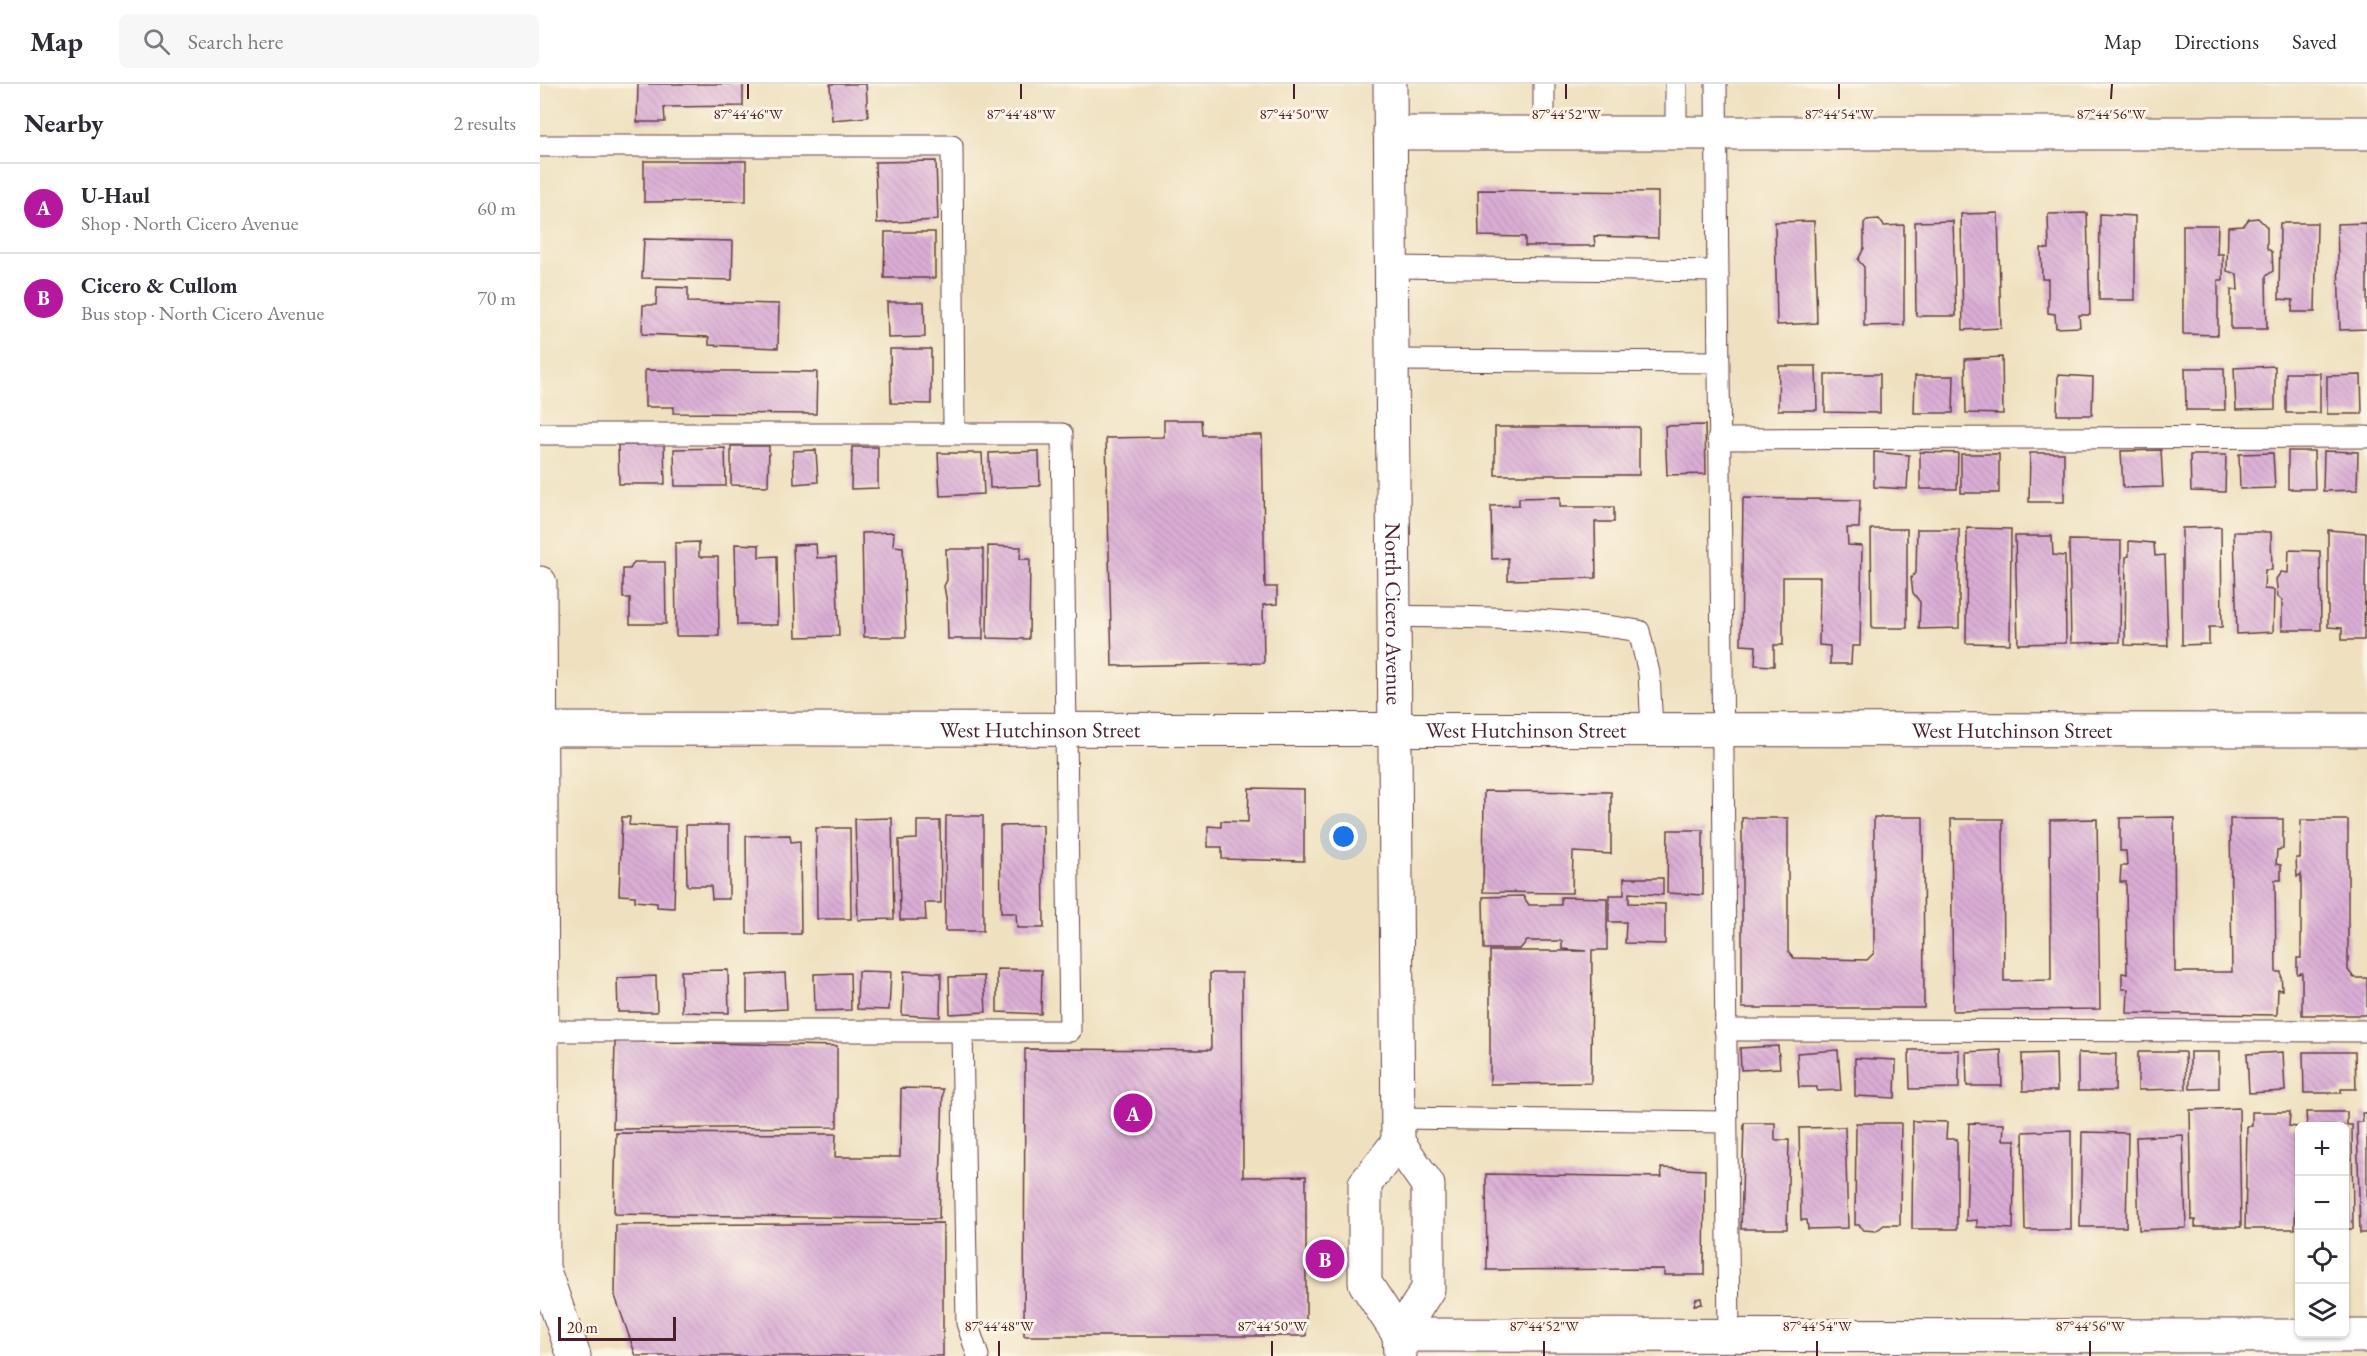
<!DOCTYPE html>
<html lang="en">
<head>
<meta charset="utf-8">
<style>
  :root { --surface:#fff; --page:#f7f7f7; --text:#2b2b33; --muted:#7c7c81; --line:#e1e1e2; --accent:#b5179e }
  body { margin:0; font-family:"EB Garamond",serif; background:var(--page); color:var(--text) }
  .controls { position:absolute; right:18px; bottom:18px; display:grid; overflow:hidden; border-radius:9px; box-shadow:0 2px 4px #0004 }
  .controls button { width:54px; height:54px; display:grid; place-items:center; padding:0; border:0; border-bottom:2px solid var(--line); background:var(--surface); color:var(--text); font:30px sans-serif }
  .scale { position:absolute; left:18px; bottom:15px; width:118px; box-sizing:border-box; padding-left:6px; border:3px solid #4a1f2b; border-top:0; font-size:16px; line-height:21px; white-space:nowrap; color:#4a1f2b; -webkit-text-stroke:4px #fcf5e5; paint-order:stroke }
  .you { position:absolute; left:804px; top:753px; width:21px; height:21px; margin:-15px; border:4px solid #fff; border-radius:50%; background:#1a73e8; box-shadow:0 0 0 9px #1a73e833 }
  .badge { display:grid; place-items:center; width:39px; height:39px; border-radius:50%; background:var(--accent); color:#fff; font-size:20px; font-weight:700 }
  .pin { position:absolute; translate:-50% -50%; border:3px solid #fff; box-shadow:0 2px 6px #0006 }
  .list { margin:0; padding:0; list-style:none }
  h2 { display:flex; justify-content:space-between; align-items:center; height:78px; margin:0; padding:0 24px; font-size:26px }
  h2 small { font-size:20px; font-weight:400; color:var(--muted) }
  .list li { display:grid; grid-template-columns:39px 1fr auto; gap:18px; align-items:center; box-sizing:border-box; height:90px; padding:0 24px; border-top:2px solid var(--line) }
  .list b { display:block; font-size:22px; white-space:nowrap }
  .list p { margin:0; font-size:20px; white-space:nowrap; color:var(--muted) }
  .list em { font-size:20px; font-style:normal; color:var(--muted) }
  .icon { flex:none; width:33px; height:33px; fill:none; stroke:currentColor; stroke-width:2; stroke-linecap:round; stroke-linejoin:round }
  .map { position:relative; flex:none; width:1827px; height:1272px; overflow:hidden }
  header { display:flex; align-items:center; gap:36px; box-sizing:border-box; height:84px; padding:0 30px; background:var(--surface); border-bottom:2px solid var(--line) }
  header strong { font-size:28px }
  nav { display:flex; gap:33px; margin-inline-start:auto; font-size:21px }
  .search { width:420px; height:54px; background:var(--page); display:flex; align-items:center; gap:15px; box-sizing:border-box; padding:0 21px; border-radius:9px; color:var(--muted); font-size:22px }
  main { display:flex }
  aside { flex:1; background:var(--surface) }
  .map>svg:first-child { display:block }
  .building { fill:url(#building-back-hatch) }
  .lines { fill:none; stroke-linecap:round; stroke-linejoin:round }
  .service-casing { stroke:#633c41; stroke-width:23 }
  .minor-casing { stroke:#633c41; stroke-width:35 }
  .primary-casing { stroke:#633c41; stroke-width:35 }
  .service { stroke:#fff; stroke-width:21 }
  .minor { stroke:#fff; stroke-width:33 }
  .primary { stroke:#fff; stroke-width:33 }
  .ticks { fill:none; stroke:#4a1f2b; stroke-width:2 }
  .labels { text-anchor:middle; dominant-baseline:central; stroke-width:6; stroke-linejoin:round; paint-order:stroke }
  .street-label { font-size:22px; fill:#4a1f2b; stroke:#fcf5e5 }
  .ticks-label { font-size:15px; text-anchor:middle; fill:#4a1f2b; stroke:#fcf5e5; stroke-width:6; stroke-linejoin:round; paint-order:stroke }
</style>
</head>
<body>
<header>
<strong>Map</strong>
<div class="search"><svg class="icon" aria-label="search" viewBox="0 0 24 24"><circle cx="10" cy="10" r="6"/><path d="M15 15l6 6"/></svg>Search here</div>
<nav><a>Map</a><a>Directions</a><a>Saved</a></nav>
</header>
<main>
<aside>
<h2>Nearby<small>2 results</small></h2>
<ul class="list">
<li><span class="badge">A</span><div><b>U-Haul</b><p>Shop · North Cicero Avenue</p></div><em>60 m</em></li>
<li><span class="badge">B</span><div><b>Cicero &amp; Cullom</b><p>Bus stop · North Cicero Avenue</p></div><em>70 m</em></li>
</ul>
</aside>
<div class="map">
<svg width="1827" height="1272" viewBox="0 0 1827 1272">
  <defs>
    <pattern id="building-back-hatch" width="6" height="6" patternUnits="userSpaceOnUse" patternTransform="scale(1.5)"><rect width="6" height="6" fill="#daadd5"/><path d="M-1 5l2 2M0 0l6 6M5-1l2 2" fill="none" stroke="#bd94b7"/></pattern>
  </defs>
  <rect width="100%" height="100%" fill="#fcf5e5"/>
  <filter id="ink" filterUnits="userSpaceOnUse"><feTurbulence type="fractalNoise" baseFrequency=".0167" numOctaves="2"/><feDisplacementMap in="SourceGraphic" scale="12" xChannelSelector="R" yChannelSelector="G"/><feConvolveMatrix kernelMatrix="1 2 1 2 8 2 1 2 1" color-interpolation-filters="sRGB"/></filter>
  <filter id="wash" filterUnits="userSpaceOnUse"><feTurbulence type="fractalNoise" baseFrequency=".008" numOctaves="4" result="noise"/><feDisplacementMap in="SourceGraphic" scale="24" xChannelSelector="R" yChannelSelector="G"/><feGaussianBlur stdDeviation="1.35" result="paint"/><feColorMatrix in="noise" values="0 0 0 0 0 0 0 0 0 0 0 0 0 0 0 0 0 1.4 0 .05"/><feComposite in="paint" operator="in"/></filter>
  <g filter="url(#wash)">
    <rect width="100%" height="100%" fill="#efe1c0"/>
    <g id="blocks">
      <path class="building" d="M 98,0 L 203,0 L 203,22 L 124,23 L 125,38 L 97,38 Z
        M 290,0 L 326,0 L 328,33 L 292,36 Z
        M 104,77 L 206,77 L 206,117 L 104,118 Z
        M 396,77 L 398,136 L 337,139 L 335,78 Z
        M 938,106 L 1118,108 L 1118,154 L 1054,152 L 1055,162 L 985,162 L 985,153 L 939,152 Z
        M 1458,129 L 1461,244 L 1423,246 L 1421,130 Z
        M 1547,129 L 1550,231 L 1539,231 L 1540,243 L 1516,244 L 1515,230 L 1508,229 L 1508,195 L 1502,195 L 1501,164 L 1509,165 L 1508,130 Z
        M 1560,130 L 1595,132 L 1595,216 L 1559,216 Z
        M 1718,134 L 1727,143 L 1727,164 L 1732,168 L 1733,187 L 1726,192 L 1727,245 L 1691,245 L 1691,206 L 1698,206 L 1697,190 L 1687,187 L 1688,143 L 1703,142 L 1709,135 Z
        M 1339,135 L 1344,142 L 1364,141 L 1364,241 L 1324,242 L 1324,183 L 1318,176 L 1324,164 L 1324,139 L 1327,136 Z
        M 1274,137 L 1277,239 L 1237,241 L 1235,138 Z
        M 1413,137 L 1416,232 L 1376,232 L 1375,138 Z
        M 1740,139 L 1777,139 L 1775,228 L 1752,228 L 1753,216 L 1739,215 Z
        M 1827,139 L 1827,245 L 1800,246 L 1797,140 Z
        M 1643,141 L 1678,141 L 1677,170 L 1683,170 L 1683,196 L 1678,196 L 1678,251 L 1643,250 Z
        M 345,148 L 395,148 L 395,194 L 344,194 Z
        M 104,155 L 193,157 L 192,196 L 102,194 Z
        M 117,203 L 148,204 L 148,218 L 239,220 L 238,264 L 169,261 L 169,253 L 102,250 L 103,221 L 116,221 Z
        M 347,218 L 384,218 L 385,253 L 348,254 Z
        M 350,265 L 391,265 L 391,320 L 351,319 Z
        M 1462,273 L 1463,330 L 1426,329 L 1425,275 Z
        M 1239,282 L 1276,282 L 1277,326 L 1238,326 Z
        M 1735,282 L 1735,325 L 1696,326 L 1694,284 Z
        M 1645,284 L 1684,284 L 1685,326 L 1646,326 Z
        M 105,286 L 277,288 L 276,330 L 133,329 L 134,323 L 105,323 Z
        M 1746,289 L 1780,289 L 1780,329 L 1746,329 Z
        M 1285,290 L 1340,290 L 1340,329 L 1285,328 Z
        M 1518,291 L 1553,293 L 1552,331 L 1517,331 Z
        M 1821,291 L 1822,330 L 1787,330 L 1787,292 Z
        M 1375,292 L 1414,292 L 1413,329 L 1374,329 Z
        M 624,336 L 661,336 L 662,351 L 722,351 L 725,503 L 737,503 L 737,520 L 723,521 L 724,579 L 572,582 L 566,354 L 624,353 Z
        M 1165,341 L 1166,390 L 1127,391 L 1125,342 Z
        M 955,343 L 1099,343 L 1099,391 L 955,391 Z
        M 124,360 L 125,400 L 79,400 L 78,361 Z
        M 191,362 L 229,362 L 228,402 L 191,401 Z
        M 312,363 L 338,363 L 338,404 L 311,405 Z
        M 185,364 L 186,402 L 135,402 L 134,365 Z
        M 276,366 L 278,398 L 254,400 L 253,367 Z
        M 1621,366 L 1623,403 L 1583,404 L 1581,367 Z
        M 499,367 L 500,402 L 450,404 L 449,369 Z
        M 1748,367 L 1774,367 L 1775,405 L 1748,405 Z
        M 1784,367 L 1818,368 L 1817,406 L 1783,407 Z
        M 1334,368 L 1369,371 L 1367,405 L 1334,403 Z
        M 1380,368 L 1418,369 L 1417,405 L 1380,405 Z
        M 398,369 L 442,369 L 444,410 L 400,412 Z
        M 1490,369 L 1524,369 L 1524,418 L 1489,418 Z
        M 1733,369 L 1735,404 L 1700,405 L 1699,370 Z
        M 1421,370 L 1459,370 L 1459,409 L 1421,409 Z
        M 1650,371 L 1686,371 L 1685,408 L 1651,407 Z
        M 1020,413 L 1020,423 L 1074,423 L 1074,438 L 1055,438 L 1056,494 L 968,496 L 968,474 L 952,475 L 951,422 L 979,421 L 979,414 Z
        M 1203,414 L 1320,416 L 1319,444 L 1307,444 L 1308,461 L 1322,462 L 1320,562 L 1312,562 L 1311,580 L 1290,580 L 1290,562 L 1279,561 L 1280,493 L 1243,493 L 1243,561 L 1234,561 L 1234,582 L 1215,581 L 1216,562 L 1201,561 Z
        M 1681,443 L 1682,543 L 1669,543 L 1669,560 L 1642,561 L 1642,444 Z
        M 1427,444 L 1471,445 L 1470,560 L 1426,559 Z
        M 1331,445 L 1367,445 L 1367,544 L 1332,544 Z
        M 1377,445 L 1419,445 L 1419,544 L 1379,545 L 1380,518 L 1373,509 L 1371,494 L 1376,488 Z
        M 1788,446 L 1826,449 L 1824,556 L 1802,556 L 1802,544 L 1788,543 Z
        M 354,448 L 353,462 L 363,463 L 366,553 L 324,553 L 322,449 Z
        M 1694,448 L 1731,448 L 1732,486 L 1725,486 L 1724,505 L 1734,506 L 1733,548 L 1697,550 Z
        M 1475,452 L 1512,452 L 1513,471 L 1525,472 L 1526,559 L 1478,560 Z
        M 1529,456 L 1581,457 L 1580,558 L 1531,559 Z
        M 1589,457 L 1614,459 L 1615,472 L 1625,471 L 1628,562 L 1585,561 L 1586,473 L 1589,472 Z
        M 159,458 L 159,473 L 178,473 L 179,552 L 136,552 L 135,459 Z
        M 195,460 L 219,461 L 219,473 L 237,472 L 238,541 L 197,541 Z
        M 276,460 L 277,474 L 296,473 L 299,552 L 256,553 L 253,461 Z
        M 448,462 L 481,463 L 480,475 L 490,475 L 489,555 L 447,554 Z
        M 406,465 L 443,465 L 443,555 L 408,555 L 407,519 L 404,502 L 407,496 Z
        M 1749,466 L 1780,467 L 1781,546 L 1742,546 L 1742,516 L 1738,513 L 1736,495 L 1741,488 L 1748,489 Z
        M 94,478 L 125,478 L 126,540 L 90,540 L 90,514 L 83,514 L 83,485 L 90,485 Z
        M 709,704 L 764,705 L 764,777 L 682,775 L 682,763 L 668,763 L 668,742 L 681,743 L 681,737 L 708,738 Z
        M 944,707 L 1071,708 L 1071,770 L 1033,768 L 1032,809 L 943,808 Z
        M 406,732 L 443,732 L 443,847 L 405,847 Z
        M 82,733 L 90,733 L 89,741 L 136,743 L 134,824 L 117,823 L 117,819 L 95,817 L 95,812 L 79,811 Z
        M 1334,733 L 1383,733 L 1384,924 L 1202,924 L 1202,734 L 1248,734 L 1248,867 L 1254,874 L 1327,876 L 1334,869 Z
        M 1634,733 L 1635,888 L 1692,888 L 1690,735 L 1743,735 L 1743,765 L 1737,766 L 1736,780 L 1741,781 L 1741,796 L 1735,796 L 1736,888 L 1741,888 L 1742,906 L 1738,905 L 1737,931 L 1587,929 L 1588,905 L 1582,905 L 1582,889 L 1587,890 L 1586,798 L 1580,798 L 1581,782 L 1587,782 L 1586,767 L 1580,767 L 1580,734 Z
        M 352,734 L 354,835 L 318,836 L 315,735 Z
        M 1411,735 L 1463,735 L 1464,897 L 1511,896 L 1510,736 L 1557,735 L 1560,925 L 1413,927 Z
        M 1761,736 L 1808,736 L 1808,886 L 1814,894 L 1827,894 L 1827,931 L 1762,931 L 1762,889 L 1757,890 L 1757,874 L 1761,874 L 1761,790 L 1757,793 L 1756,774 L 1760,774 Z
        M 377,737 L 400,737 L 401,819 L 385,819 L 386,836 L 360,836 L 359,756 L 377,755 Z
        M 146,741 L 189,741 L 189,815 L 172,815 L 171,802 L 147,802 Z
        M 503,741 L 504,844 L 477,844 L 476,829 L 461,829 L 460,742 Z
        M 276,744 L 310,744 L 311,835 L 277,835 Z
        M 1128,746 L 1163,746 L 1163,811 L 1127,809 Z
        M 250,751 L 251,758 L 260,757 L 261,850 L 207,850 L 206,752 Z
        M 1084,794 L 1123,794 L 1123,811 L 1089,809 L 1089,819 L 1125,820 L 1125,860 L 1085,859 L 1086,838 L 1069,838 L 1069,811 L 1084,811 Z
        M 983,812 L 989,821 L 1021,821 L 1021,813 L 1067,814 L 1067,866 L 1052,866 L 1051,999 L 950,1000 L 950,867 L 1046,867 L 1022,865 L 1022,857 L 987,857 L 980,865 L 944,865 L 943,813 Z
        M 457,885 L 502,886 L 501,930 L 457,928 Z
        M 188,886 L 189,929 L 142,928 L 141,887 Z
        M 318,887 L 351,888 L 349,926 L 317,925 Z
        M 364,887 L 401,889 L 400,933 L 362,931 Z
        M 245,889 L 247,925 L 207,927 L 207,891 Z
        M 310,889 L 311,926 L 275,927 L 274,890 Z
        M 670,889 L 702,889 L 703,1093 L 766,1092 L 766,1252 L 484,1252 L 485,965 L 671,966 Z
        M 116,892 L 117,928 L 78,928 L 77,894 Z
        M 444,892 L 446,928 L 410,930 L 409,893 Z
        M 75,957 L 297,962 L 297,1043 L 73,1045 Z
        M 1238,962 L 1240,984 L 1201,986 L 1200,964 Z
        M 1298,966 L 1301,1006 L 1277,1007 L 1277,1003 L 1259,1003 L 1257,969 Z
        M 1369,966 L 1419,966 L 1419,1004 L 1370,1005 Z
        M 1461,966 L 1462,1002 L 1427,1002 L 1426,968 Z
        M 1598,968 L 1645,968 L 1646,1005 L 1598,1006 Z
        M 1650,968 L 1679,968 L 1679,1004 L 1650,1005 Z
        M 1743,968 L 1745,1007 L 1709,1009 L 1707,970 Z
        M 1763,968 L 1815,968 L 1816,1005 L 1801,1005 L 1801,1009 L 1764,1009 Z
        M 1516,969 L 1517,1007 L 1483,1007 L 1482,970 Z
        M 1538,969 L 1576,970 L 1575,1007 L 1538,1007 Z
        M 1315,974 L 1356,976 L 1355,1014 L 1315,1012 Z
        M 361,1004 L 403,1005 L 399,1135 L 74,1130 L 76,1049 L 296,1050 L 295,1073 L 360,1073 Z
        M 1699,1024 L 1701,1143 L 1655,1143 L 1655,1136 L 1652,1136 L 1650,1026 Z
        M 1712,1028 L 1750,1028 L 1749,1042 L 1757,1043 L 1755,1145 L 1705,1145 L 1707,1042 L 1712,1042 Z
        M 1766,1028 L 1807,1028 L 1807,1041 L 1812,1041 L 1813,1145 L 1804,1145 L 1804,1042 L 1767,1042 Z
        M 1822,1029 L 1827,1029 L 1827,1149 L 1820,1149 L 1817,1038 L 1823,1038 Z
        M 1373,1037 L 1407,1038 L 1406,1055 L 1417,1055 L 1417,1145 L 1372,1145 Z
        M 1204,1039 L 1235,1039 L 1235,1056 L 1249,1056 L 1247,1145 L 1201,1145 Z
        M 1316,1039 L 1361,1039 L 1360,1141 L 1344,1141 L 1336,1147 L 1324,1146 L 1319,1141 L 1315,1141 Z
        M 1429,1039 L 1464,1040 L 1463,1056 L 1475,1056 L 1473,1145 L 1437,1143 L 1437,1136 L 1426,1137 Z
        M 1305,1043 L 1308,1144 L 1268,1145 L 1267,1136 L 1261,1136 L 1259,1044 Z
        M 1531,1046 L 1531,1146 L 1485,1146 L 1483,1048 Z
        M 1542,1048 L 1588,1049 L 1586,1143 L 1540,1143 Z
        M 1643,1051 L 1646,1144 L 1599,1146 L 1596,1053 Z
        M 1121,1084 L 1165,1086 L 1164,1191 L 1124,1191 L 1124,1185 L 947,1186 L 946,1090 L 1122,1093 Z
        M 403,1139 L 403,1272 L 96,1272 L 75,1212 L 76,1141 Z
        M 1161,1214 L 1162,1220 L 1154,1221 L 1156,1215 Z"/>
    </g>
  </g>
  <g filter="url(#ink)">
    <use href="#blocks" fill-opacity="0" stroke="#633c41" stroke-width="1.5"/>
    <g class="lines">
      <g class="service-casing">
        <path id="service" d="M 1004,0 L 1004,49
          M 1136,0 L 1136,49
          M 1176,0 L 1189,1252
          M 0,62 L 412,62 L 414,350
          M 851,183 L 1177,187
          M 851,276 L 1178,278
          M 0,350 L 522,350 L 530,947 L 2,947
          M 1178,355 L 1827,353
          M 853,532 C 935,534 1019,533 1099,547 L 1109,589 L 1112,645
          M 1185,946 L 1827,947
          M 422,947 L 427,1239 L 438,1272
          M 858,1034 L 1186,1038"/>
      </g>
      <g class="minor-casing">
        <g id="minor">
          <path d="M 850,49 L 1827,49"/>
          <path d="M 0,499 L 3,1184 L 34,1272"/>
          <path id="s1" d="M 0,645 L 1827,646"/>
          <path d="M 859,1251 L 1827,1252"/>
        </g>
      </g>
      <g class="primary-casing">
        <g id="primary">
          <path id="s2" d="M 850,0 L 858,1058 L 888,1101 L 888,1205 L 859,1251"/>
          <path d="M 858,1058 L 825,1100 L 825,1199 L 859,1251 L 860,1270"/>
        </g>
      </g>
      <use href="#service" class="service"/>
      <use href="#minor" class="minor"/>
      <use href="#primary" class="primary"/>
    </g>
  </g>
  <path class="ticks" d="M 208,15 L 208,0M 481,15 L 481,0M 754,15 L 754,0M 1026,15 L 1026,0M 1299,15 L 1299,0M 1571,15 L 1572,0M 459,1272 L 459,1257M 732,1272 L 732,1257M 1004,1272 L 1004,1257M 1277,1272 L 1277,1257M 1550,1272 L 1550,1257"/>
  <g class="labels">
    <g class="street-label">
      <text stroke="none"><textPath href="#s2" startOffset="530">North Cicero Avenue</textPath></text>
      <text stroke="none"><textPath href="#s1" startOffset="500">West Hutchinson Street</textPath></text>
      <text stroke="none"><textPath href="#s1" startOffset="986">West Hutchinson Street</textPath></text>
      <text stroke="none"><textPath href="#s1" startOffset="1472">West Hutchinson Street</textPath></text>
    </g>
  </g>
  <g class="ticks-label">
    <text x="208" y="35">87°44'46"W</text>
    <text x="481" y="35">87°44'48"W</text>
    <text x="754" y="35">87°44'50"W</text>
    <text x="1026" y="35">87°44'52"W</text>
    <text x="1299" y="35">87°44'54"W</text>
    <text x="1571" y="35">87°44'56"W</text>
    <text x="459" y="1247">87°44'48"W</text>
    <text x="732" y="1247">87°44'50"W</text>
    <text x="1004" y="1247">87°44'52"W</text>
    <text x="1277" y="1247">87°44'54"W</text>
    <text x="1550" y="1247">87°44'56"W</text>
  </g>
</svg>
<div class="controls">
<button>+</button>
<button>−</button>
<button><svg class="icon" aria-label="locate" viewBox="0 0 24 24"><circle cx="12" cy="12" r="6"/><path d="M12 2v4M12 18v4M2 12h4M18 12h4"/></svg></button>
<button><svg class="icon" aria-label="layers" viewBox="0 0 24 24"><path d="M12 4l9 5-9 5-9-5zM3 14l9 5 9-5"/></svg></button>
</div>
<div class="scale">20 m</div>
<div class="you"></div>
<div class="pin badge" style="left:593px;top:1029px">A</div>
<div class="pin badge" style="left:785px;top:1175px">B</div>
</div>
</main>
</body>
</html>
